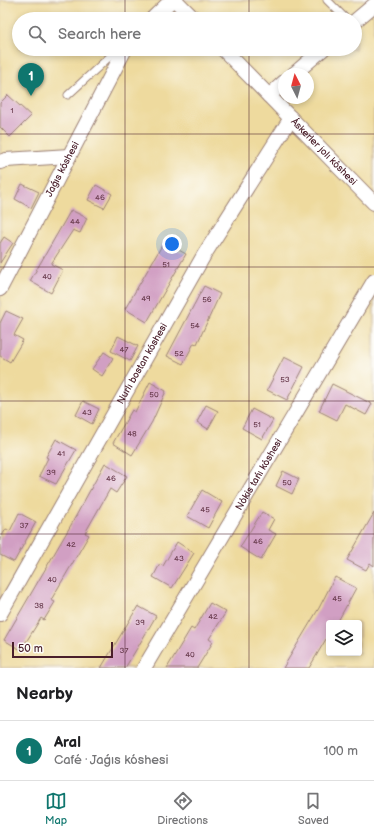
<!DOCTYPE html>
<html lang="en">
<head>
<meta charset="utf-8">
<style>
  :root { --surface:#fff; --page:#f6f6f6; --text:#202124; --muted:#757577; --line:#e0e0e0; --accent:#0f766e }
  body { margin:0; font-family:"Balsamiq Sans",sans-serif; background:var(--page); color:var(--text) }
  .controls { position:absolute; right:12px; bottom:12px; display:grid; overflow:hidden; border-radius:4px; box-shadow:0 2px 6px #0003 }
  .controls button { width:36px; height:36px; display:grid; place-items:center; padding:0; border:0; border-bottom:1px solid var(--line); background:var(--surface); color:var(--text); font:20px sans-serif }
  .compass { position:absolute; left:278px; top:68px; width:36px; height:36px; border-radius:50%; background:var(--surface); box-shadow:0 2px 6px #0003; rotate:354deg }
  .scale { position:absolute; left:12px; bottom:10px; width:101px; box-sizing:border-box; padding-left:4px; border:2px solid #4a1f2b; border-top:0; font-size:11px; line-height:14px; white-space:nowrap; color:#4a1f2b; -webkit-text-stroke:3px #fdfcf7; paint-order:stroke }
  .you { position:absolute; left:172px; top:244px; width:14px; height:14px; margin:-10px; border:3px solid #fff; border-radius:50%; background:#1a73e8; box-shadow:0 0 0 6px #1a73e833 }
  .badge { display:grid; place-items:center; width:26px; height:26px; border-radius:50%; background:var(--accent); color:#fff; font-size:13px; font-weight:700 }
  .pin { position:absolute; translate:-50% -33px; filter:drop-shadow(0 1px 2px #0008) }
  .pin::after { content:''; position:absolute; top:21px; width:14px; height:12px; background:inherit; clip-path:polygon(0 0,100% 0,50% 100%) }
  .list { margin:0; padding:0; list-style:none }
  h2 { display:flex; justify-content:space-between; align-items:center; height:52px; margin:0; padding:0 16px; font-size:17px }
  h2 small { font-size:13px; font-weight:400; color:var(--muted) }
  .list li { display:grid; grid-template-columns:26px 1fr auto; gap:12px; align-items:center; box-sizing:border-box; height:60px; padding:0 16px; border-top:1px solid var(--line) }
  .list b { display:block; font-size:15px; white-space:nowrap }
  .list p { margin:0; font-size:13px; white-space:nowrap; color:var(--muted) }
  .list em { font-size:13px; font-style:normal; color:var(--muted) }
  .icon { flex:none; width:22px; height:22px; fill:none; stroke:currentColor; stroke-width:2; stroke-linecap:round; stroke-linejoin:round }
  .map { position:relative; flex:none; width:374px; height:668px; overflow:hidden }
  .search { position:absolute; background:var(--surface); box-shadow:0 2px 6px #0003; left:12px; right:12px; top:12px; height:44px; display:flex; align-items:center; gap:10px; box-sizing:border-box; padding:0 14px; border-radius:22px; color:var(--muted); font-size:15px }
  .sheet { height:112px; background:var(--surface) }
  nav { display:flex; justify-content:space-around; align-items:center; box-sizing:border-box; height:56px; border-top:1px solid var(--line); background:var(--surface); font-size:11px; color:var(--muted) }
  nav a { display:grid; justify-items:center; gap:2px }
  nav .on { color:var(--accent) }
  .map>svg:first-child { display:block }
  .sand { fill:#eeda9e; stroke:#9c7c64; fill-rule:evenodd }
  .building { fill:#d19fc3 }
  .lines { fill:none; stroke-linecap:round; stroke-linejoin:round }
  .lane-casing { stroke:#9a7f74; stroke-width:9 }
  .street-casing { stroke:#9a7f74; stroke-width:16 }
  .lane { stroke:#fff; stroke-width:7 }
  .street { stroke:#fff; stroke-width:14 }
  .grid { fill:none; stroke:#4a1f2b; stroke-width:1; stroke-opacity:0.55 }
  .labels { text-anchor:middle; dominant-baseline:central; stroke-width:3.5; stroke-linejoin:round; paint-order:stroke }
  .number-label { font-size:8px; fill:#6c3f51 }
  .street-label { font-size:10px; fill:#4a1f2b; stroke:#fdfcf7 }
</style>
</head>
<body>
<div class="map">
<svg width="374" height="668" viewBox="0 0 374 668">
  <rect width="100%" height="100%" fill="#fdfcf7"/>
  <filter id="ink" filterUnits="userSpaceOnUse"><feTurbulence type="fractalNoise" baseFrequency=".025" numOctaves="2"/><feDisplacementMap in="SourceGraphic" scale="8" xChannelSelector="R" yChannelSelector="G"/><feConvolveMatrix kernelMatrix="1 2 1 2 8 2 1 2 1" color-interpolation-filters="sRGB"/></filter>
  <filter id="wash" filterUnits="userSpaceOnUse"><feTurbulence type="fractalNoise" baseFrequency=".012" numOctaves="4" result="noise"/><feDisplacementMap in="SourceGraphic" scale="16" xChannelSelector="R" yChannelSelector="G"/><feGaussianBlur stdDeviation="0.9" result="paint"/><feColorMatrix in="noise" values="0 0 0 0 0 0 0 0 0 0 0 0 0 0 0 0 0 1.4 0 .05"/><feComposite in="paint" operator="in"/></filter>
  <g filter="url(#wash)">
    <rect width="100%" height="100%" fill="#ebdfbc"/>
    <path class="sand" d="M 0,0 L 374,0 L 374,668 L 0,668 ZM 19,19 L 355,19 L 355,49 L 19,49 ZM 284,74 L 308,74 L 308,98 L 284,98 ZM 329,623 L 359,623 L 359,653 L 329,653 Z"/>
    <g id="blocks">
      <path class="building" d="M 8,95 L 31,116 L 10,137 L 0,127 L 0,103 Z
        M 22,184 L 39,192 L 31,208 L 15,199 Z
        M 96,185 L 112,194 L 104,208 L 88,200 Z
        M 71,210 L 87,218 L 80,233 L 73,230 L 51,264 L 63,270 L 51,293 L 30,281 Z
        M 4,237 L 13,243 L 0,263 L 0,243 Z
        M 164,242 L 186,254 L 147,322 L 125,309 Z
        M 204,286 L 220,294 L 197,344 L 194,343 L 183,364 L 167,356 Z
        M 6,311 L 23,319 L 14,335 L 23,340 L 10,362 L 0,356 L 0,323 Z
        M 118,336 L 138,346 L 130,361 L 111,351 Z
        M 104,352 L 113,358 L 102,376 L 92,369 Z
        M 284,357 L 304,367 L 287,400 L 267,390 Z
        M 150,382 L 166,391 L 152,422 L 132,455 L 113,443 L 132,410 L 135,412 Z
        M 332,384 L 372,404 L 366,415 L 345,404 L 337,420 L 319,411 Z
        M 83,401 L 99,409 L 92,424 L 76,415 Z
        M 206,405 L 218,411 L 208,429 L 197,422 Z
        M 252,409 L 273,420 L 262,439 L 242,428 Z
        M 56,439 L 76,450 L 56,484 L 39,476 L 48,458 L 46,457 Z
        M 105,463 L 127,476 L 116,493 L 110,489 L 85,533 L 89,535 L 51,600 L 55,602 L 44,620 L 41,618 L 21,650 L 4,640 L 71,525 Z
        M 283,471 L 299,479 L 292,494 L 276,486 Z
        M 202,490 L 222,502 L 208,528 L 187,516 Z
        M 262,512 L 274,519 L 268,530 L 276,534 L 261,560 L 240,547 Z
        M 19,513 L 36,522 L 14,562 L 0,555 L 0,539 L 6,529 L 10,531 Z
        M 374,513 L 374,566 L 370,563 L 366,570 L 347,560 Z
        M 177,542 L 194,553 L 172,588 L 153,577 L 160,564 L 163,566 Z
        M 335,577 L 356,588 L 337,623 L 329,623 L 329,634 L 309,668 L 283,668 L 319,608 Z
        M 210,603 L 226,612 L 209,639 L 213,642 L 197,668 L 167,668 L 191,628 L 194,630 Z
        M 138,606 L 156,616 L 139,645 L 125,668 L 101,668 Z"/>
    </g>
  </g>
  <g filter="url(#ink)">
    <use href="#blocks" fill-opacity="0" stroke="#9a7f74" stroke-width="1"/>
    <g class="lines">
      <g class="lane-casing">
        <path id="lane" d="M 327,0 L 346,19
          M 68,95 L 118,49"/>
      </g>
      <g class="street-casing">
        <g id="street">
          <path d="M 175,0 L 194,19"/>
          <path d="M 152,19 L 172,0"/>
          <path d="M 355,21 L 374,5"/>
          <path id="s1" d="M 223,49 L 374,203"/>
          <path d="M 294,74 L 323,49"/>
          <path d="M 269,96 L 284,82"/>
          <path d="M 0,162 L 6,160 L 69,156"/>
          <path id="s2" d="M 0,289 L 125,49"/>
          <path id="s3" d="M 0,614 L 204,255 L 291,118"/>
          <path id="s4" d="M 144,668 L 374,281"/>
        </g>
      </g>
      <use href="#lane" class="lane"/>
      <use href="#street" class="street"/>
    </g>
  </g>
  <path class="grid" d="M 125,0 L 125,19M 249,0 L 249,19M 125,49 L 125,668M 249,49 L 249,668M 0,134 L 374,134M 0,267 L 374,267M 0,401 L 374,401M 0,534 L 374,534"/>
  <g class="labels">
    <g class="number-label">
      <text x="12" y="110">1</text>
      <text x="100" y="197">46</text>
      <text x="75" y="221">44</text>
      <text x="166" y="264">51</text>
      <text x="47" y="276">40</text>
      <text x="146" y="298">49</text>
      <text x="207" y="299">56</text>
      <text x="195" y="325">54</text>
      <text x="124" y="349">47</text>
      <text x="179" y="353">52</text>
      <text x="285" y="379">53</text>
      <text x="154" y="394">50</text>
      <text x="87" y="412">43</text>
      <text x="257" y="424">51</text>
      <text x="132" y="433">48</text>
      <text x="61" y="453">41</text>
      <text x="51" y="472">39</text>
      <text x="111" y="478">46</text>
      <text x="287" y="482">50</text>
      <text x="205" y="509">45</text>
      <text x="24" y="525">37</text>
      <text x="258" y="541">46</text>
      <text x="71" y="544">42</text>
      <text x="179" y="558">43</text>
      <text x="52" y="579">40</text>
      <text x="337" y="598">45</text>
      <text x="39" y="605">38</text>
      <text x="213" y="616">42</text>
      <text x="140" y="622">39</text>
      <text x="124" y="650">37</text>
      <text x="190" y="654">40</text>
    </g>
    <g class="street-label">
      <text stroke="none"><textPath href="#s1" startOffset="144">Áskerler jolı kóshesi</textPath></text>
      <text stroke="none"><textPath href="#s2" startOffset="135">Jaǵıs kóshesi</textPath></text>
      <text stroke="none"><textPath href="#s3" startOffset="288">Nurlı bostan kóshesi</textPath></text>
      <text stroke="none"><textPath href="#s4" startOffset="225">Nókis tańı kóshesi</textPath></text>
    </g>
  </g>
</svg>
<div class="controls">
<button><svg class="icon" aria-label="layers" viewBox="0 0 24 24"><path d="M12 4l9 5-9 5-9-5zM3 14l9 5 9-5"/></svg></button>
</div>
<svg class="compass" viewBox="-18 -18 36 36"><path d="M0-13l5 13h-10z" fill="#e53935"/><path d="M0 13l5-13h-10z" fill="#757577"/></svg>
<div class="scale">50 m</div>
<div class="you"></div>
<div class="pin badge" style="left:31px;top:96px">1</div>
<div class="search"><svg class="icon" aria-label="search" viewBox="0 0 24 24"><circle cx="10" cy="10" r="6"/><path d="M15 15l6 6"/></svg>Search here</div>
</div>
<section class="sheet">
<h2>Nearby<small></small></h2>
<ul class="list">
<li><span class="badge">1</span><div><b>Aral</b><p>Café · Jaǵıs kóshesi</p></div><em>100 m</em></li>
</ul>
</section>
<nav>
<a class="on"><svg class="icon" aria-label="map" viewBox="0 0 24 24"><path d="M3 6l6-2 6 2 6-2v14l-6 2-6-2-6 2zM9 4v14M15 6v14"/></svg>Map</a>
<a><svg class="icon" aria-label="directions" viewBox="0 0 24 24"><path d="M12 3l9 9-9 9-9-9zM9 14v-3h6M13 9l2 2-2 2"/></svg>Directions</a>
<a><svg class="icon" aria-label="saved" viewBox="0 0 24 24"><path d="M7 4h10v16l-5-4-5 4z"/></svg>Saved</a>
</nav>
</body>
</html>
